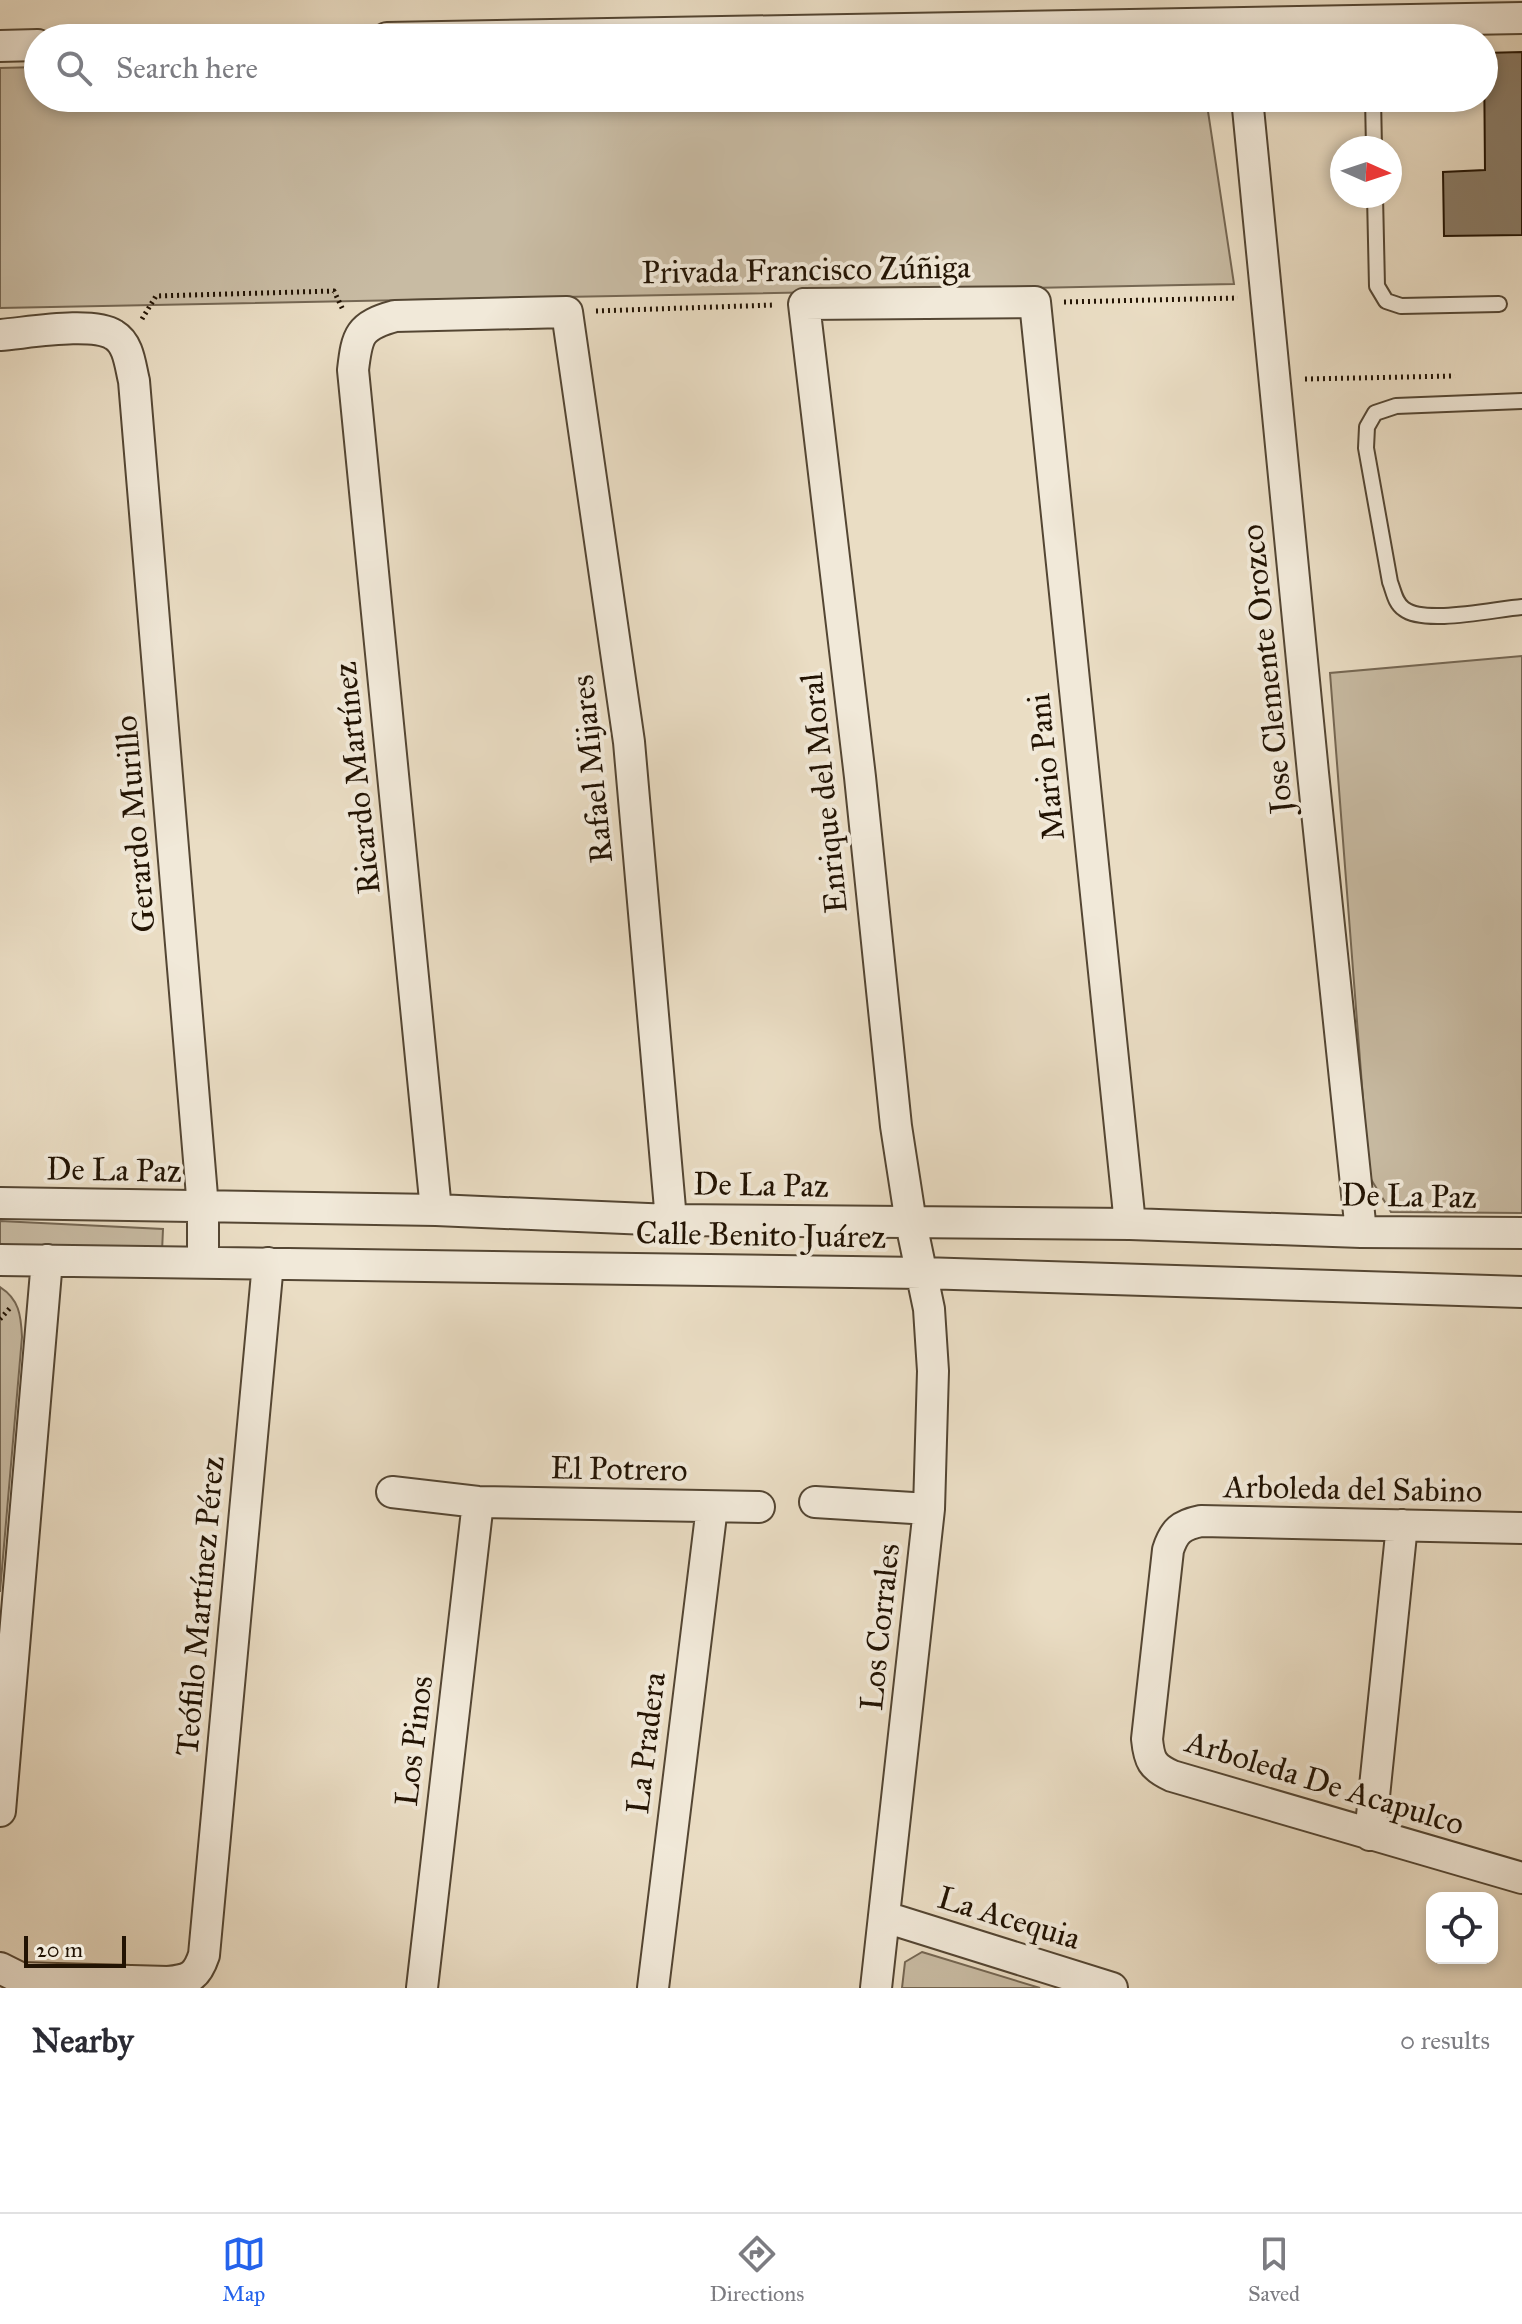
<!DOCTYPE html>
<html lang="en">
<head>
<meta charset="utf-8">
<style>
  :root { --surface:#fff; --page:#f7f7f7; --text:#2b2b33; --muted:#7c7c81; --line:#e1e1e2; --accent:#2563eb }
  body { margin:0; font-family:"IM FELL Great Primer",serif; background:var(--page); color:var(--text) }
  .controls { position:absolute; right:24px; bottom:24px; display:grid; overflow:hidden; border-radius:16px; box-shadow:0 4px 12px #0003 }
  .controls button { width:72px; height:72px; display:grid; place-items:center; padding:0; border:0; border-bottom:2px solid var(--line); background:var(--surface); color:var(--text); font:40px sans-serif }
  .compass { position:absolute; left:1330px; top:136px; width:72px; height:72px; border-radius:50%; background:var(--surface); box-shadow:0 4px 12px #0003; rotate:93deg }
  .scale { position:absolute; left:24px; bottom:20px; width:102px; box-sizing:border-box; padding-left:8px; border:4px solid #221303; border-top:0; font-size:22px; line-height:28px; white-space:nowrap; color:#221303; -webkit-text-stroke:6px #f1e9d9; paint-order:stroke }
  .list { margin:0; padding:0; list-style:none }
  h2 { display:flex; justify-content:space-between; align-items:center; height:104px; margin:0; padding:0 32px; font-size:34px }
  h2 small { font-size:26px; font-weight:400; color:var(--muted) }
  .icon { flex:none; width:44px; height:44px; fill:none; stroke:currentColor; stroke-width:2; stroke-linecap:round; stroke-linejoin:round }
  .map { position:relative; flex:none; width:1522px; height:1988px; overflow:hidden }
  .search { position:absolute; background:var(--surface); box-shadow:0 4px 12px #0003; left:24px; right:24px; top:24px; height:88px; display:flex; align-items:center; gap:20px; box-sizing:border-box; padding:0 28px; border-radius:44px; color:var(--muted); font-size:30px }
  .sheet { height:224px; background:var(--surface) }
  nav { display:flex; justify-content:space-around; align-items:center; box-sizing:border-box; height:112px; border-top:2px solid var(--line); background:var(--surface); font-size:22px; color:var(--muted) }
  nav a { display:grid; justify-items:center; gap:4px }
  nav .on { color:var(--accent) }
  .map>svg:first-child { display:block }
  .green { fill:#c8bba3; stroke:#756753; stroke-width:2 }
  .building { fill:#8a7c67; stroke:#221303; stroke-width:2 }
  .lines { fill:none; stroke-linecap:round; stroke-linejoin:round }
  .lane-casing { stroke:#544633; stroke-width:18 }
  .street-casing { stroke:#544633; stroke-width:34 }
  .path { stroke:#221303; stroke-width:5; stroke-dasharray:2 4; stroke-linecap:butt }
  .lane { stroke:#f1e9d9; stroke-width:14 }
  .street { stroke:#f1e9d9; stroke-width:30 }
  .labels { text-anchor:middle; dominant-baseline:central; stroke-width:8; stroke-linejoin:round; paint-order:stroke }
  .street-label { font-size:32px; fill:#221303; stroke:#f1e9d9 }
</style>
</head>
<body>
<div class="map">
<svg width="1522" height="1988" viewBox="0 0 1522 1988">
  <rect width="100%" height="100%" fill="#eaddc4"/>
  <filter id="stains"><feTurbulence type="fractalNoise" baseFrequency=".0025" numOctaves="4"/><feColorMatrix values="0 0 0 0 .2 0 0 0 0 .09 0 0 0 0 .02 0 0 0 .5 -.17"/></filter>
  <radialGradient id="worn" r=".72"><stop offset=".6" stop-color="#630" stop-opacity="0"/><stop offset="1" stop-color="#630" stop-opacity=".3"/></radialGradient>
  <path class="green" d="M 38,67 L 38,98 L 1206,98 L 1234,284 L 0,308 L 0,68 Z
    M 1522,656 L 1522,1213 L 1391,1212 L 1369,1176 L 1330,673 Z
    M 0,1221 L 163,1229 L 162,1252 L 0,1253 Z
    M 0,1287 C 19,1299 21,1315 22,1337 L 0,1592 Z
    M 922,1952 L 1040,1988 L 902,1988 L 905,1962 Z"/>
  <path class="building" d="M 1522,52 L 1522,235 L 1444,236 L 1443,172 L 1485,170 L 1484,53 Z"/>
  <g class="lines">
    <g class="lane-casing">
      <path id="lane" d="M 1373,98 L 1374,148
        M 1375,196 L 1377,286 L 1386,301 L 1401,306 L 1499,304
        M 1522,401 L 1396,406 L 1375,413 L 1367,427 L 1366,448 L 1390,582 C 1394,592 1395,603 1404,609 C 1425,625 1495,609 1522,607"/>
    </g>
    <g class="street-casing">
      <path id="street" d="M 387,38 L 1522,18
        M 0,46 L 38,45
        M 1247,98 L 1313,773 L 1361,1232
        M 0,335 C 27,333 92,321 114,335 C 129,344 130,365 134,381 L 203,1208 L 203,1262
        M 0,1203 L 436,1210 L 671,1220 L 1130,1224 L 1361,1232 L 1522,1233
        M 436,1210 L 353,370 C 357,335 359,326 395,316 L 567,312 L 629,742 L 671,1220
        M 0,1260 L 922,1273 L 1522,1292
        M 392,1492 L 478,1502 L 759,1507
        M 815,1502 L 929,1509
        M 1522,1528 L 1201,1521 C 1181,1525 1174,1531 1168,1550 L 1147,1739 C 1149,1760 1152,1767 1172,1776 L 1522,1878
        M 0,1811 L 47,1260
        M 1370,1835 L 1402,1525
        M 885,1917 L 1112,1988
        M 0,1968 L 20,1978 L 168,1982 C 190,1980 197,1976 204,1955 L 268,1263
        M 422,1988 L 478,1502
        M 653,1988 L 712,1507
        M 876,1988 L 929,1509 L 933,1371 L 929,1309 L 911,1223 L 896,1126 L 860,777 L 804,304 L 1035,302 L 1130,1224"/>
    </g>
    <path class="path" d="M 1064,302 L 1238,298
      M 596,311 L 774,305
      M 142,319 L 156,296 L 334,291 L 343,310
      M 1305,379 L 1455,376
      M 0,1319 L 10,1308"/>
    <use href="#lane" class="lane"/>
    <use href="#street" class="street"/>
  </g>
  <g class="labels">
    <g class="street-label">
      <text transform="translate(806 270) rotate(-1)">Privada Francisco Zúñiga</text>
      <text transform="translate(1267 669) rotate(-96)">Jose Clemente Orozco</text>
      <text transform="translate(1046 767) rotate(-96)">Mario Pani</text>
      <text transform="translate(592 769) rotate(-96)">Rafael Mijares</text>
      <text transform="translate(357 778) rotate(-96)">Ricardo Martínez</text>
      <text transform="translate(824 793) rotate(-96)">Enrique del Moral</text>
      <text transform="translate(135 824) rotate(-95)">Gerardo Murillo</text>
      <text transform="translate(114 1170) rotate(1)">De La Paz</text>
      <text transform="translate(761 1185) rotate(1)">De La Paz</text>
      <text transform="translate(1409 1196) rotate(1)">De La Paz</text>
      <text transform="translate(761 1235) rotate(1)">Calle Benito Juárez</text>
      <text transform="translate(619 1469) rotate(1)">El Potrero</text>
      <text transform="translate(1353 1489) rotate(1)">Arboleda del Sabino</text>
      <text transform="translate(200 1606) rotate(-85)">Teófilo Martínez Pérez</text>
      <text transform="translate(880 1627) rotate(-84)">Los Corrales</text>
      <text transform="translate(414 1741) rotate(-83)">Los Pinos</text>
      <text transform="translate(646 1743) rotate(-83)">La Pradera</text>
      <text transform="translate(1325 1783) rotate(17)">Arboleda De Acapulco</text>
      <text transform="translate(1009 1918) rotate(17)">La Acequia</text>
    </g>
  </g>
  <rect width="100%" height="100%" filter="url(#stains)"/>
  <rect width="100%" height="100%" fill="url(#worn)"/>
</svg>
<div class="controls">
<button><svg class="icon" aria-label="locate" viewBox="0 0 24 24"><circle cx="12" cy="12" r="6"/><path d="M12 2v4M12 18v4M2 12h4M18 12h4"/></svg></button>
</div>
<svg class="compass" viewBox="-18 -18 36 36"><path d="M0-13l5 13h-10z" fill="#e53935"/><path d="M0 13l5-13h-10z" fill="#7c7c81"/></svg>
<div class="scale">20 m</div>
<div class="search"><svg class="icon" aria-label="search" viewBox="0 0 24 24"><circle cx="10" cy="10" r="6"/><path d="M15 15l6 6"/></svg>Search here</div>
</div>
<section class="sheet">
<h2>Nearby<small>0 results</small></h2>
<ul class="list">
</ul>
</section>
<nav>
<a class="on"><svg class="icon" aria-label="map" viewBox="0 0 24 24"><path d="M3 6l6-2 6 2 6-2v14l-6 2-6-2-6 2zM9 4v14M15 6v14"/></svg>Map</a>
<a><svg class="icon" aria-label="directions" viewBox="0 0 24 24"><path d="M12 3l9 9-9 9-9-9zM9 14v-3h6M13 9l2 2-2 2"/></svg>Directions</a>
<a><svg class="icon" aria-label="saved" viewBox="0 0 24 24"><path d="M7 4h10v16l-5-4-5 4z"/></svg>Saved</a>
</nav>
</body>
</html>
